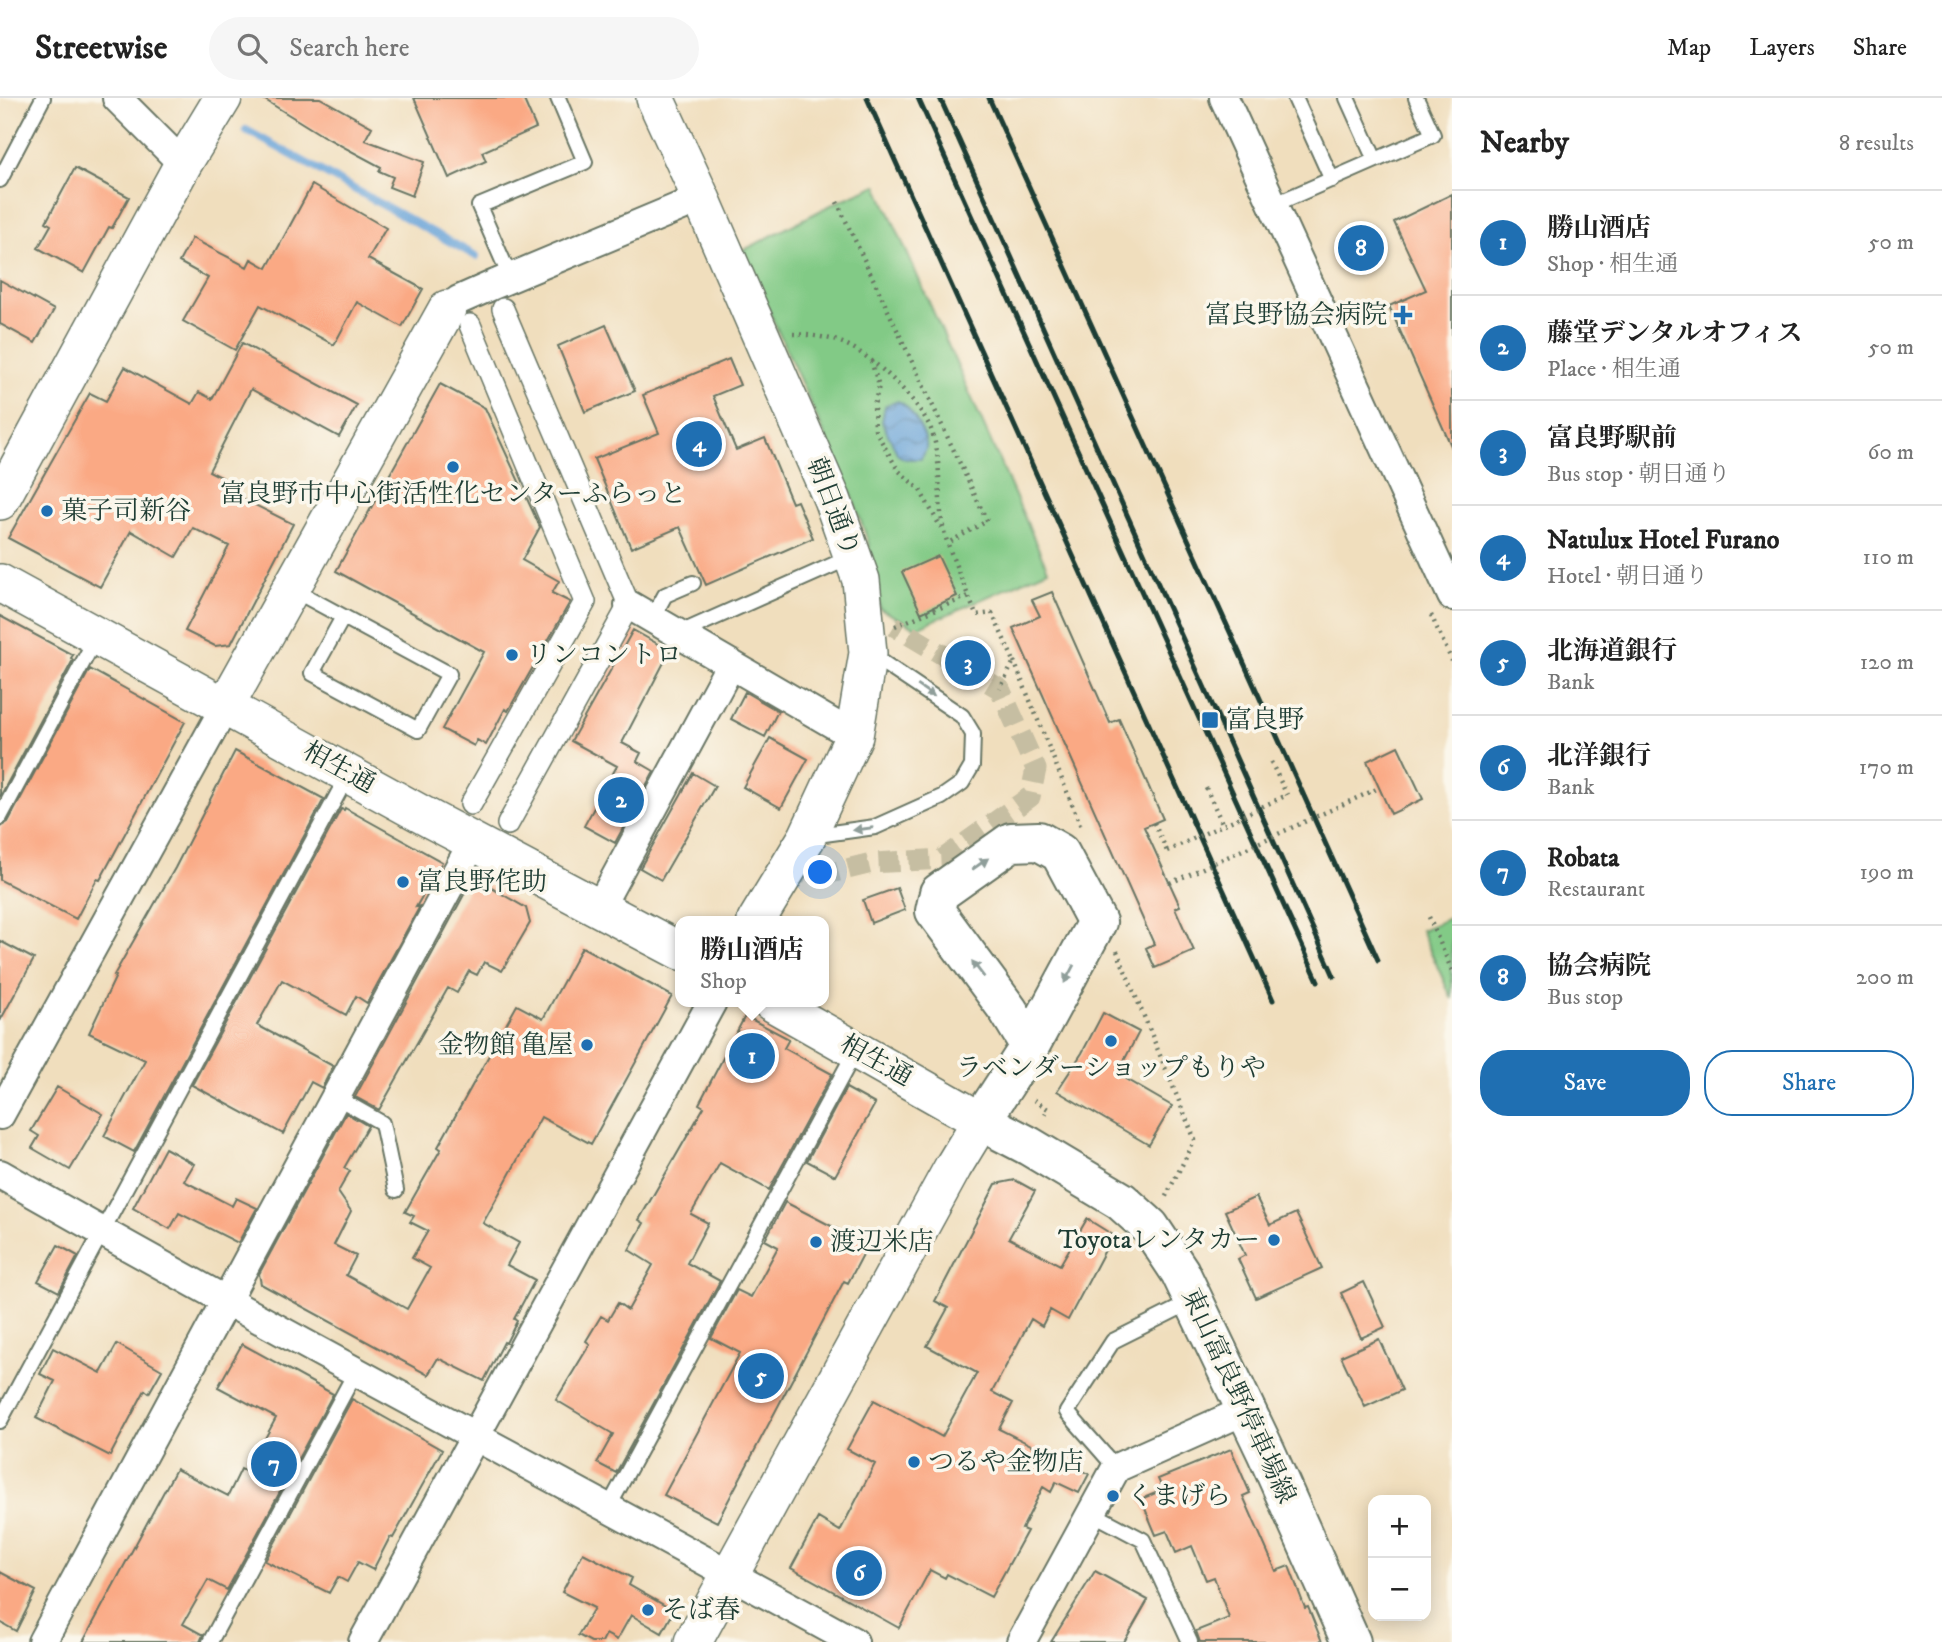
<!DOCTYPE html>
<html lang="en">
<head>
<meta charset="utf-8">
<style>
  :root { --surface:#fff; --page:#f6f6f6; --text:#222; --muted:#767676; --line:#e0e0e0; --accent:#1f6fb2 }
  body { margin:0; font-family:"IM FELL DW Pica","Noto Serif JP",serif; background:var(--page); color:var(--text) }
  .controls { position:absolute; right:21px; bottom:21px; display:grid; overflow:hidden; border-radius:14px; box-shadow:0 4px 18px #0003 }
  .controls button { width:63px; height:63px; display:grid; place-items:center; padding:0; border:0; border-bottom:2px solid var(--line); background:var(--surface); color:var(--text); font:35px sans-serif }
  .you { position:absolute; left:821px; top:775px; width:24px; height:24px; margin:-18px; border:5px solid #fff; border-radius:50%; background:#1a73e8; box-shadow:0 0 0 10px #1a73e833 }
  .badge { display:grid; place-items:center; width:46px; height:46px; border-radius:50%; background:var(--accent); color:#fff; font-size:23px; font-weight:700 }
  .pin { position:absolute; translate:-50% -50%; border:4px solid #fff; box-shadow:0 2px 7px #0006 }
  .popup { position:absolute; left:675px; top:818px; width:154px; height:91px; box-sizing:border-box; display:grid; place-content:center; border-radius:14px; background:var(--surface); filter:drop-shadow(0 2px 5px #0005); font-size:23px; white-space:nowrap; color:var(--muted) }
  .popup b { font-size:26px; color:var(--text) }
  .popup::after { content:''; position:absolute; left:50%; top:100%; margin-left:-14px; border:14px solid transparent; border-top-color:var(--surface) }
  .list { margin:0; padding:0; list-style:none }
  h2 { display:flex; justify-content:space-between; align-items:center; height:91px; margin:0; padding:0 28px; font-size:30px }
  h2 small { font-size:23px; font-weight:400; color:var(--muted) }
  .list li { display:grid; grid-template-columns:46px 1fr auto; gap:21px; align-items:center; box-sizing:border-box; height:105px; padding:0 28px; border-top:2px solid var(--line) }
  .list b { display:block; font-size:26px; white-space:nowrap }
  .list p { margin:0; font-size:23px; white-space:nowrap; color:var(--muted) }
  .list em { font-size:23px; font-style:normal; color:var(--muted) }
  .actions { display:flex; gap:14px; padding:21px 28px }
  .actions a { flex:1; padding:16px 0; border:2px solid var(--accent); border-radius:28px; text-align:center; font-size:24px; color:var(--accent) }
  .actions .main { background:var(--accent); color:#fff }
  .icon { flex:none; width:38px; height:38px; fill:none; stroke:currentColor; stroke-width:2; stroke-linecap:round; stroke-linejoin:round }
  .map { position:relative; flex:none; width:1452px; height:1544px; overflow:hidden }
  header { display:flex; align-items:center; gap:42px; box-sizing:border-box; height:98px; padding:0 35px; background:var(--surface); border-bottom:2px solid var(--line) }
  header strong { font-size:33px }
  nav { display:flex; gap:38px; margin-inline-start:auto; font-size:24px }
  .search { width:490px; height:63px; background:var(--page); display:flex; align-items:center; gap:18px; box-sizing:border-box; padding:0 24px; border-radius:38px; color:var(--muted); font-size:26px }
  main { display:flex }
  aside { flex:1; background:var(--surface) }
  .map>svg:first-child { display:block }
  .park { fill:#82ca86; stroke:#50845d; stroke-width:2 }
  .water { fill:url(#water-waves); stroke:#447086; stroke-width:2 }
  .lines { fill:none; stroke-linecap:round; stroke-linejoin:round }
  .stream { stroke:#68a3d8; stroke-width:8 }
  .building { fill:#faa984 }
  .pedestrian-tunnel { stroke:#c6bea2; stroke-width:21; stroke-dasharray:21 10; stroke-linecap:butt }
  .service-casing { stroke:#687564; stroke-width:18 }
  .pedestrian-casing { stroke:#687564; stroke-width:24 }
  .minor-casing { stroke:#687564; stroke-width:32 }
  .tertiary-casing { stroke:#687564; stroke-width:40 }
  .secondary-casing { stroke:#687564; stroke-width:42 }
  .path { stroke:#687564; stroke-width:4.5; stroke-dasharray:2 5; stroke-linecap:butt }
  .service { stroke:#fff; stroke-width:14 }
  .pedestrian { stroke:#fff; stroke-width:21 }
  .minor { stroke:#fff; stroke-width:28 }
  .tertiary { stroke:#fff; stroke-width:37 }
  .secondary { stroke:#fff; stroke-width:38 }
  .rail { stroke:#1f3d34; stroke-width:5 }
  .path-bridge { stroke:#687564; stroke-width:4.5; stroke-dasharray:2 5; stroke-linecap:butt }
  .oneway { fill:#8f9e9a }
  .poi-dot { fill:#1f6fb2; stroke:#fbf7ec; stroke-width:2.5 }
  .labels { text-anchor:middle; dominant-baseline:central; stroke-width:7; stroke-linejoin:round; paint-order:stroke }
  .poi-label { font-size:26px; fill:#1f3d34; stroke:#fbf7ec; text-anchor:start }
  .street-label { font-size:26px; fill:#1f3d34; stroke:#fbf7ec }
</style>
</head>
<body>
<header>
<strong>Streetwise</strong>
<div class="search"><svg class="icon" aria-label="search" viewBox="0 0 24 24"><circle cx="10" cy="10" r="6"/><path d="M15 15l6 6"/></svg>Search here</div>
<nav><a>Map</a><a>Layers</a><a>Share</a></nav>
</header>
<main>
<div class="map">
<svg width="1452" height="1544" viewBox="0 0 1452 1544">
  <defs>
    <pattern id="water-waves" width="16" height="10" patternUnits="userSpaceOnUse" patternTransform="scale(1.75)"><rect width="16" height="10" fill="#68a3d8"/><path d="M0 5q4-4 8 0t8 0" fill="none" stroke="#5586b0"/></pattern>
  </defs>
  <rect width="100%" height="100%" fill="#fbf7ec"/>
  <filter id="ink" filterUnits="userSpaceOnUse"><feTurbulence type="fractalNoise" baseFrequency=".0143" numOctaves="2"/><feDisplacementMap in="SourceGraphic" scale="14" xChannelSelector="R" yChannelSelector="G"/><feConvolveMatrix kernelMatrix="1 2 1 2 8 2 1 2 1" color-interpolation-filters="sRGB"/></filter>
  <filter id="wash" filterUnits="userSpaceOnUse"><feTurbulence type="fractalNoise" baseFrequency=".00686" numOctaves="4" result="noise"/><feDisplacementMap in="SourceGraphic" scale="28" xChannelSelector="R" yChannelSelector="G"/><feGaussianBlur stdDeviation="1.57" result="paint"/><feColorMatrix in="noise" values="0 0 0 0 0 0 0 0 0 0 0 0 0 0 0 0 0 1.4 0 .05"/><feComposite in="paint" operator="in"/></filter>
  <g filter="url(#wash)">
    <rect width="100%" height="100%" fill="#f0debd"/>
    <path class="park" d="M 877,87 L 1048,472 L 917,530 L 880,511 L 868,443 L 851,395 L 742,153 L 837,104 Z
      M 1452,819 L 1452,901 L 1421,832 Z"/>
    <path class="water" d="M 898,303 C 909,307 928,338 926,351 C 925,355 923,357 921,361 L 905,361 L 898,357 L 882,324 L 885,308 Z"/>
    <g class="lines">
      <path class="stream" d="M 246,32 L 476,158"/>
    </g>
    <g id="blocks">
      <path class="building" d="M 262,0 L 320,0 L 372,29 L 365,42 L 424,64 L 412,98 L 389,89 L 393,79 L 379,73 L 381,69 L 323,38 Z
        M 414,0 L 523,0 L 536,30 L 482,54 L 486,63 L 449,80 Z
        M 75,70 L 129,99 L 112,130 L 109,129 L 84,175 L 38,150 L 51,127 L 46,124 Z
        M 312,87 L 386,130 L 368,161 L 423,191 L 402,229 L 357,204 L 334,247 L 260,207 L 235,252 L 183,223 L 208,180 L 179,164 L 192,140 L 247,169 L 251,161 L 267,170 Z
        M 1452,96 L 1452,350 L 1389,208 L 1426,192 L 1394,124 Z
        M 0,182 L 54,212 L 35,245 L 0,226 Z
        M 606,227 L 635,293 L 585,314 L 558,248 Z
        M 242,245 L 357,307 L 339,339 L 251,291 L 209,373 L 223,380 L 219,389 L 293,426 L 231,546 L 215,548 L 185,533 L 229,448 L 193,430 L 176,459 L 131,433 L 100,489 L 8,440 L 90,295 L 106,303 L 125,269 L 192,306 L 199,294 L 212,301 Z
        M 729,261 L 740,287 L 713,298 L 736,352 L 765,340 L 792,405 L 797,403 L 813,440 L 706,487 L 680,429 L 631,450 L 594,361 L 659,335 L 643,297 Z
        M 440,286 L 485,310 L 540,429 L 522,462 L 559,483 L 552,495 L 570,504 L 508,613 L 505,611 L 486,647 L 477,642 L 474,648 L 442,631 L 484,554 L 336,473 Z
        M 938,458 L 957,498 L 921,515 L 902,474 Z
        M 1052,494 L 1110,625 L 1119,621 L 1163,721 L 1144,729 L 1180,808 L 1175,810 L 1194,853 L 1155,870 L 1146,850 L 1154,846 L 1013,530 L 1040,518 L 1032,502 Z
        M 0,518 L 73,557 L 71,560 L 73,562 L 0,699 Z
        M 633,532 L 670,553 L 622,645 L 641,655 L 637,663 L 654,673 L 615,745 L 584,728 L 617,668 L 571,643 Z
        M 90,571 L 185,624 L 100,782 L 97,781 L 76,821 L 0,782 L 0,729 L 8,724 Z
        M 745,594 L 778,613 L 765,639 L 731,621 Z
        M 770,640 L 808,661 L 781,710 L 743,689 Z
        M 1398,648 L 1423,701 L 1391,716 L 1367,663 Z
        M 235,653 L 324,701 L 134,1054 L 104,1038 L 145,962 L 89,935 L 116,878 L 114,877 L 175,770 Z
        M 693,675 L 715,688 L 661,782 L 640,770 Z
        M 345,710 L 442,764 L 416,809 L 420,808 L 367,905 L 356,898 L 346,917 L 282,882 L 257,927 L 333,968 L 322,990 L 311,984 L 283,1036 L 192,987 L 341,711 L 344,712 Z
        M 483,785 L 526,810 L 530,825 L 502,873 L 484,864 L 477,877 L 469,873 L 457,895 L 448,890 L 379,1012 L 355,999 L 467,791 Z
        M 897,790 L 905,812 L 871,825 L 863,802 Z
        M 0,843 L 34,861 L 0,923 Z
        M 582,849 L 672,898 L 591,1046 L 541,1019 L 483,1125 L 519,1145 L 507,1167 L 535,1182 L 514,1221 L 517,1223 L 506,1245 L 504,1244 L 484,1283 L 438,1260 L 428,1277 L 261,1186 L 259,1176 L 346,1015 L 368,1028 L 344,1070 L 350,1073 L 338,1094 L 351,1113 L 334,1147 L 356,1158 L 346,1177 L 407,1211 L 430,1170 L 412,1160 L 428,1133 L 410,1124 L 414,1118 L 405,1114 L 441,1051 L 438,1049 L 517,907 L 543,921 Z
        M 1103,915 L 1139,934 L 1117,976 L 1172,1008 L 1149,1047 L 1057,993 L 1082,955 Z
        M 745,918 L 789,941 L 784,950 L 832,976 L 769,1092 L 720,1065 L 691,1116 L 708,1125 L 687,1165 L 720,1183 L 616,1375 L 597,1365 L 613,1336 L 556,1302 L 590,1246 L 586,1243 L 601,1218 L 608,1222 L 618,1205 L 628,1212 L 653,1167 L 629,1152 L 644,1125 L 639,1122 L 704,1009 L 699,1006 Z
        M 57,989 L 103,1016 L 70,1072 L 32,1050 L 39,1038 L 31,1033 Z
        M 846,990 L 875,1006 L 835,1078 L 807,1063 Z
        M 165,1050 L 194,1066 L 184,1083 L 232,1108 L 236,1100 L 257,1110 L 238,1145 L 179,1115 L 170,1131 L 133,1110 Z
        M 1015,1082 L 1035,1093 L 1009,1140 L 1060,1167 L 1087,1121 L 1113,1137 L 1068,1222 L 1050,1212 L 1042,1228 L 1031,1221 L 992,1294 L 1013,1305 L 999,1331 L 1089,1376 L 1079,1395 L 1056,1384 L 1051,1394 L 1043,1389 L 1022,1431 L 1027,1433 L 991,1499 L 947,1476 L 945,1480 L 930,1472 L 899,1530 L 791,1470 L 818,1420 L 840,1433 L 875,1366 L 847,1351 L 874,1302 L 942,1339 L 977,1275 L 927,1248 L 948,1210 L 935,1203 L 996,1086 Z
        M 1256,1099 L 1270,1127 L 1296,1115 L 1322,1170 L 1256,1200 L 1238,1161 L 1245,1157 L 1225,1113 Z
        M 785,1104 L 868,1147 L 848,1185 L 844,1183 L 717,1424 L 664,1397 L 740,1255 L 711,1240 L 737,1192 L 751,1199 L 778,1149 L 765,1142 Z
        M 58,1147 L 78,1158 L 59,1194 L 38,1183 Z
        M 1364,1184 L 1385,1229 L 1361,1240 L 1341,1195 Z
        M 1379,1241 L 1402,1292 L 1365,1309 L 1341,1258 Z
        M 117,1246 L 162,1272 L 149,1295 L 145,1292 L 110,1358 L 36,1320 L 55,1283 L 40,1276 L 53,1250 L 101,1275 Z
        M 242,1246 L 333,1296 L 227,1492 L 208,1482 L 183,1526 L 203,1537 L 200,1544 L 83,1544 L 176,1371 L 228,1398 L 241,1371 L 247,1374 L 276,1320 L 218,1289 Z
        M 352,1301 L 442,1352 L 393,1440 L 390,1439 L 373,1472 L 358,1464 L 347,1484 L 338,1479 L 329,1495 L 265,1463 Z
        M 1231,1351 L 1250,1395 L 1243,1398 L 1276,1473 L 1289,1468 L 1305,1510 L 1308,1509 L 1322,1544 L 1200,1544 L 1196,1533 L 1229,1520 L 1214,1479 L 1206,1482 L 1192,1448 L 1176,1455 L 1167,1433 L 1156,1437 L 1141,1401 L 1163,1392 L 1158,1381 Z
        M 583,1455 L 632,1480 L 629,1487 L 674,1513 L 662,1535 L 631,1517 L 617,1542 L 606,1536 L 602,1544 L 591,1544 L 578,1537 L 594,1510 L 562,1494 Z
        M 1095,1473 L 1148,1502 L 1124,1544 L 1051,1544 Z
        M 0,1474 L 36,1493 L 16,1533 L 0,1524 Z"/>
    </g>
  </g>
  <g filter="url(#ink)">
    <use href="#blocks" fill-opacity="0" stroke="#687564" stroke-width="2"/>
    <g class="lines">
      <path class="pedestrian-tunnel" d="M 790,767 L 814,779 L 872,765 L 943,761 L 1030,699 L 1036,671 L 1000,591 L 894,528"/>
      <g class="service-casing">
        <path id="service" d="M 1295,0 L 1332,82
          M 1347,0 L 1375,62
          M 0,82 L 43,0
          M 1273,107 L 1433,37 L 1416,0
          M 510,179 L 479,108 L 585,64 L 558,0
          M 292,491 L 449,576 L 418,632 L 312,575 L 343,519
          M 652,521 L 665,497 L 693,485
          M 678,536 L 851,459
          M 0,719 L 97,538
          M 810,738 L 875,729 L 942,699 L 962,685 L 972,668 L 973,636 L 962,618 L 870,556
          M 336,999 L 382,1025 L 396,1092
          M 0,1323 L 348,677
          M 1116,1370 L 1067,1314 L 1113,1243 L 1191,1204
          M 607,1412 L 856,952
          M 1092,1415 L 1143,1442 L 1190,1544
          M 210,1544 L 355,1275"/>
      </g>
      <g class="pedestrian-casing">
        <path id="pedestrian" d="M 503,211 L 629,507 L 508,726
          M 470,227 L 585,504 L 471,706"/>
      </g>
      <g class="minor-casing">
        <path id="minor" d="M 117,0 L 183,66
          M 1224,0 L 1452,498
          M 447,211 L 459,202 L 493,187 L 701,100
          M 629,507 L 854,638
          M 599,810 L 731,566
          M 0,1017 L 226,607
          M 0,1076 C 282,1237 570,1388 854,1544
          M 42,1544 L 473,744
          M 363,1544 L 712,904
          M 1021,1544 L 1116,1370 L 1246,1312"/>
      </g>
      <g class="tertiary-casing">
        <path id="tertiary" d="M 655,0 L 701,100 L 832,401 L 861,482 L 868,555 L 854,638 L 807,739 L 756,823
          M 0,403 L 183,66 L 223,0
          M 0,485 L 432,722 L 680,853
          M 226,607 L 447,211
          M 693,1544 L 953,1069 L 981,1023 L 771,904"/>
      </g>
      <g class="secondary-casing">
        <path id="secondary" d="M 1030,948 L 1008,912 L 935,813 L 939,795 L 1011,744 L 1039,743 L 1060,755 L 1097,824 L 1030,948 L 981,1023 L 1029,1048 L 1121,1103 L 1150,1129 L 1180,1174 L 1266,1354 L 1351,1544"/>
      </g>
      <path class="path" d="M 837,104 L 987,423 L 948,445
        M 793,236 C 810,237 830,239 845,246 C 873,258 925,307 933,337 C 943,370 936,404 945,437 C 953,464 966,491 976,517 L 992,515 L 1014,563 L 1000,591
        M 871,263 L 879,288 L 874,307 L 875,332 L 898,372 L 920,392 L 941,430
        M 1431,517 L 1452,563
        M 895,528 L 969,498
        M 1014,563 L 1082,731
        M 1271,664 L 1287,697
        M 1206,690 L 1223,727
        M 1154,725 L 1167,753
        M 1429,819 L 1452,873
        M 1117,853 L 1195,1042 L 1164,1102
        M 1034,1002 L 1048,1011 L 1044,1019"/>
      <use href="#service" class="service"/>
      <use href="#pedestrian" class="pedestrian"/>
      <use href="#minor" class="minor"/>
      <use href="#tertiary" class="tertiary"/>
      <use href="#secondary" class="secondary"/>
      <path class="rail" d="M 867,0 L 1273,902
        M 918,0 L 1318,883
        M 940,0 L 1334,878
        M 989,0 L 1378,862"/>
      <path class="path-bridge" d="M 1167,753 L 1287,697
        M 1170,785 L 1379,690"/>
    </g>
    <defs><path id="oneway-solid" d="M-6-.8H1V-3.2L6.5 0L1 3.2V.8H-6Z" transform="scale(1.75)"/></defs>
    <g class="oneway">
      <use href="#oneway-solid" transform="translate(926 593) rotate(34)"/>
      <use href="#oneway-solid" transform="translate(863 731) rotate(172)"/>
      <use href="#oneway-solid" transform="translate(980 766) rotate(-35)"/>
      <use href="#oneway-solid" transform="translate(978 871) rotate(-127)"/>
      <use href="#oneway-solid" transform="translate(1069 876) rotate(118)"/>
    </g>
  </g>
  <g class="poi-dot">
    <path d="M1399.5 206.5h7v7h7v7h-7v7h-7v-7h-7v-7h7z"/>
    <circle cx="453" cy="369" r="7"/>
    <circle cx="47" cy="413" r="7"/>
    <circle cx="512" cy="557" r="7"/>
    <rect x="1201" y="613" width="18" height="18" rx="3.5"/>
    <circle cx="403" cy="784" r="7"/>
    <circle cx="1111" cy="943" r="7"/>
    <circle cx="587" cy="947" r="7"/>
    <circle cx="1274" cy="1142" r="7"/>
    <circle cx="816" cy="1144" r="7"/>
    <circle cx="914" cy="1364" r="7"/>
    <circle cx="1113" cy="1398" r="7"/>
    <circle cx="648" cy="1512" r="7"/>
  </g>
  <g class="labels">
    <g class="poi-label">
      <text x="1387" y="217" text-anchor="end">富良野協会病院</text>
      <text x="453" y="396" text-anchor="middle">富良野市中心街活性化センターふらっと</text>
      <text x="61" y="413">菓子司新谷</text>
      <text x="526" y="557">リンコントロ</text>
      <text x="1226" y="622">富良野</text>
      <text x="417" y="784">富良野侘助</text>
      <text x="573" y="947" text-anchor="end">金物館 亀屋</text>
      <text x="1111" y="970" text-anchor="middle">ラベンダーショップもりや</text>
      <text x="1260" y="1142" text-anchor="end">Toyotaレンタカー</text>
      <text x="830" y="1144">渡辺米店</text>
      <text x="928" y="1364">つるや金物店</text>
      <text x="1127" y="1398">くまげら</text>
      <text x="662" y="1512">そば春</text>
    </g>
    <g class="street-label">
      <text transform="translate(833 409) rotate(69)">朝日通り</text>
      <text transform="translate(339 670) rotate(29)">相生通</text>
      <text transform="translate(876 963) rotate(29)">相生通</text>
      <text transform="translate(1238 1298) rotate(65)">東山富良野停車場線</text>
    </g>
  </g>
</svg>
<div class="controls">
<button>+</button>
<button>−</button>
</div>
<div class="you"></div>
<div class="pin badge" style="left:752px;top:958px">1</div>
<div class="popup"><b>勝山酒店</b>Shop</div>
<div class="pin badge" style="left:621px;top:702px">2</div>
<div class="pin badge" style="left:968px;top:565px">3</div>
<div class="pin badge" style="left:699px;top:346px">4</div>
<div class="pin badge" style="left:761px;top:1278px">5</div>
<div class="pin badge" style="left:859px;top:1475px">6</div>
<div class="pin badge" style="left:274px;top:1366px">7</div>
<div class="pin badge" style="left:1361px;top:150px">8</div>
</div>
<aside>
<h2>Nearby<small>8 results</small></h2>
<ul class="list">
<li><span class="badge">1</span><div><b>勝山酒店</b><p>Shop · 相生通</p></div><em>50 m</em></li>
<li><span class="badge">2</span><div><b>藤堂デンタルオフィス</b><p>Place · 相生通</p></div><em>50 m</em></li>
<li><span class="badge">3</span><div><b>富良野駅前</b><p>Bus stop · 朝日通り</p></div><em>60 m</em></li>
<li><span class="badge">4</span><div><b>Natulux Hotel Furano</b><p>Hotel · 朝日通り</p></div><em>110 m</em></li>
<li><span class="badge">5</span><div><b>北海道銀行</b><p>Bank</p></div><em>120 m</em></li>
<li><span class="badge">6</span><div><b>北洋銀行</b><p>Bank</p></div><em>170 m</em></li>
<li><span class="badge">7</span><div><b>Robata</b><p>Restaurant</p></div><em>190 m</em></li>
<li><span class="badge">8</span><div><b>協会病院</b><p>Bus stop</p></div><em>200 m</em></li>
</ul>
<div class="actions"><a class="main">Save</a><a>Share</a></div>
</aside>
</main>
</body>
</html>
